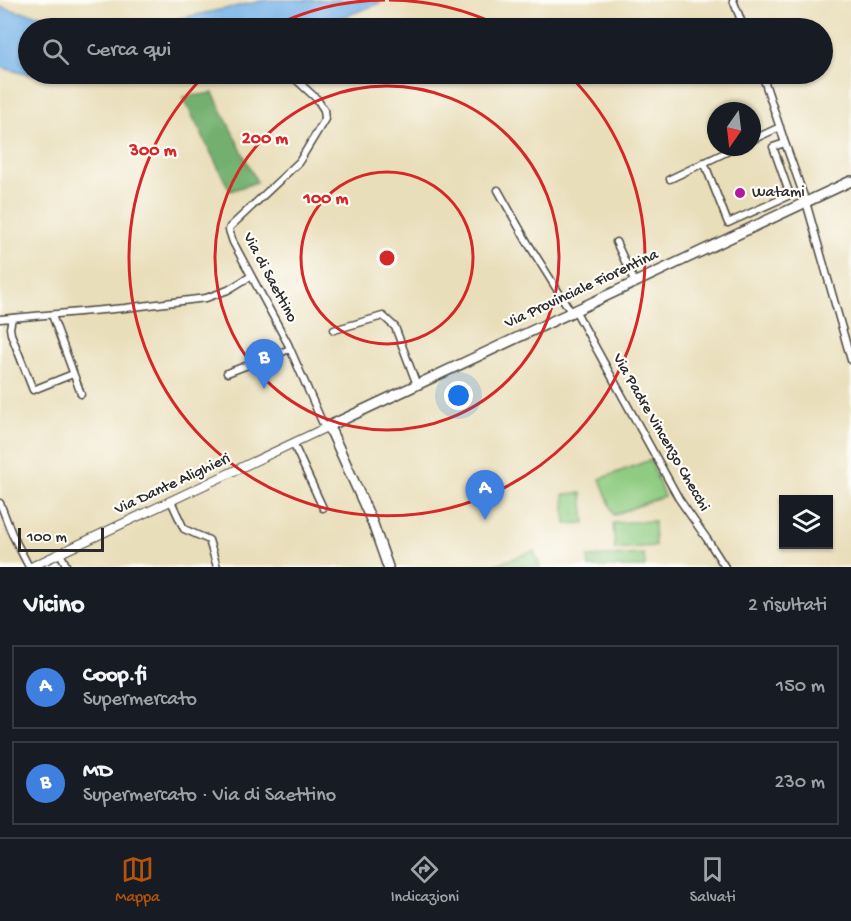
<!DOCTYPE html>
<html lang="it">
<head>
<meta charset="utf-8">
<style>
  :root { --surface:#171b24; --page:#242831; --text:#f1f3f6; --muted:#9ea1a6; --line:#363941; --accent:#b45309 }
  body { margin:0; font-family:"Gochi Hand",sans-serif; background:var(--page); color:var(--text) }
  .controls { position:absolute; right:18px; bottom:18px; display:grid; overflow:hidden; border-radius:0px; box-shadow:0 2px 4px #0004 }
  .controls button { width:54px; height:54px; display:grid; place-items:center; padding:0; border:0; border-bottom:2px solid var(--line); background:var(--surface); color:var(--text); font:30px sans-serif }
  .compass { position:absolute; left:707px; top:102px; width:54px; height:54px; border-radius:50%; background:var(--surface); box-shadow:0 2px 4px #0004; rotate:194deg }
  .scale { position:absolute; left:18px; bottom:15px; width:86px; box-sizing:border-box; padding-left:6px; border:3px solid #2b2b2b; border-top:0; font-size:16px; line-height:21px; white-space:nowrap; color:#2b2b2b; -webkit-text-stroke:4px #fdfcf7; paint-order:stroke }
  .you { position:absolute; left:459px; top:396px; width:21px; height:21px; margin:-15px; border:4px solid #fff; border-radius:50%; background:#1a73e8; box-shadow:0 0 0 9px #1a73e833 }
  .badge { display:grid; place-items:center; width:39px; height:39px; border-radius:50%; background:var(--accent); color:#fff; font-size:20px; font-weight:700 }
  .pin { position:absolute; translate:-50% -50px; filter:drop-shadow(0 2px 3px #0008) }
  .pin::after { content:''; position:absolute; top:32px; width:21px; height:18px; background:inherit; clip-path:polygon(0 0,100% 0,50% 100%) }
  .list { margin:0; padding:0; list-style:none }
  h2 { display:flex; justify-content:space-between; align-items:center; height:78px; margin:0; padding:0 24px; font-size:26px }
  h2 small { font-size:20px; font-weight:400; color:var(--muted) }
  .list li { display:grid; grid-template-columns:39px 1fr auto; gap:18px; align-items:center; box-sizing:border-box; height:84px; margin:0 12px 12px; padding:0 12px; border:2px solid var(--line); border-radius:0px }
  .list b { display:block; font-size:22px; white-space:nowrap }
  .list p { margin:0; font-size:20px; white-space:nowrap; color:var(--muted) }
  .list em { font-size:20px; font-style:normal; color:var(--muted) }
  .icon { flex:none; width:33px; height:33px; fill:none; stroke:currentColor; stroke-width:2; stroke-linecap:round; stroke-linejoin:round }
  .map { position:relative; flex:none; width:851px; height:567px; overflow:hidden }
  .search { position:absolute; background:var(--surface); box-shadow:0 2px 4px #0004; left:18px; right:18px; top:18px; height:66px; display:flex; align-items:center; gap:15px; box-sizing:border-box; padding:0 21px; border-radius:33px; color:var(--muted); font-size:22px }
  .sheet { height:270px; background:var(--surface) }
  nav { display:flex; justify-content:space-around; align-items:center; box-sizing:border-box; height:84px; border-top:2px solid var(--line); background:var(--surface); font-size:16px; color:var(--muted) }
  nav a { display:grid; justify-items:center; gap:3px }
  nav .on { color:var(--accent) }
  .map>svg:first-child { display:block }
  .green { fill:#8fcc81; stroke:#5d7c56; stroke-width:1.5 }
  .forest { fill:#73b06f; stroke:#4f6e4d; stroke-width:1.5 }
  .water { fill:#73b1e6; stroke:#4f6e88; stroke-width:1.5 }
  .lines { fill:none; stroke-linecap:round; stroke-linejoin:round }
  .minor-casing { stroke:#484640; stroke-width:9 }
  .tertiary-casing { stroke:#484640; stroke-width:10 }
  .secondary-casing { stroke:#484640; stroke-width:12 }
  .minor { stroke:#fff; stroke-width:6 }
  .tertiary { stroke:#fff; stroke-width:8 }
  .secondary { stroke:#fff; stroke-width:9 }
  .ring { fill:none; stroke:#d62828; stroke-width:3 }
  .poi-dot { fill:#b5179e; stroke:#fdfcf7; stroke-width:2 }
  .labels { text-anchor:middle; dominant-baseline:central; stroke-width:4.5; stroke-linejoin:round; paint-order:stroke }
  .poi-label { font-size:16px; fill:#2b2b2b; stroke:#fdfcf7; text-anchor:start }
  .street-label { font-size:16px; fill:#2b2b2b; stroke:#fdfcf7 }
  .centre { fill:#d62828; stroke:#fdfcf7; stroke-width:3 }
  .ring-label { font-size:18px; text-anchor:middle; font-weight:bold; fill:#d62828; stroke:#fdfcf7; stroke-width:4.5; stroke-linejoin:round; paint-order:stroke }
</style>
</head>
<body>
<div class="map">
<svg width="851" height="567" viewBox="0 0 851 567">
  <rect width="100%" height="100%" fill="#fdfcf7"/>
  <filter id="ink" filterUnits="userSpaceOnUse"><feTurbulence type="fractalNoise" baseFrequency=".0167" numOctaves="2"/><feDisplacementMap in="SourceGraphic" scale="12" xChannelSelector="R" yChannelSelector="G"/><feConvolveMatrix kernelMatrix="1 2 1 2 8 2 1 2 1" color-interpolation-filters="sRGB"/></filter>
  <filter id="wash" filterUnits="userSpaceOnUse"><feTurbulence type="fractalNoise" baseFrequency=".008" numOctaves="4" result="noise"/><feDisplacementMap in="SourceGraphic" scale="24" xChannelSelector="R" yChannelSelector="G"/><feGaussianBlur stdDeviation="1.35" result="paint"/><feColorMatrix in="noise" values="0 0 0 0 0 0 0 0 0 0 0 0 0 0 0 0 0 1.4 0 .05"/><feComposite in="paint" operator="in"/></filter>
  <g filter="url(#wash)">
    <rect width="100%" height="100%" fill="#e9deba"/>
    <path class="green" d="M 650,460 L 664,496 L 614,515 L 600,479 Z
      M 582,493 L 585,523 L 566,524 L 564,494 Z
      M 654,521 L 655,546 L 615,549 L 613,523 Z
      M 534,551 L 540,567 L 489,567 Z
      M 644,554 L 645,567 L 589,567 L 588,557 Z"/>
    <path class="forest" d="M 213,93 L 257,182 L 230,191 L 183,97 Z"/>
    <path class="water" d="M 266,0 L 384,0 L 375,5 L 315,28 L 28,28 L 28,74 L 113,74 L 89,77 L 25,74 L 0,67 L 0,7 L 21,12 L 101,25 L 140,27 Z"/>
  </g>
  <g filter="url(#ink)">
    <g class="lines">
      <g class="minor-casing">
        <path id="minor" d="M 733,0 L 744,28
          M 292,74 L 292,76 L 317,99 L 324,110 L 325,119 L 299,162 L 230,227 L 229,230 L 233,242 L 288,344 L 323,424 L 327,427
          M 762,74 L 785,143 L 806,202 L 851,360
          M 752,140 L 780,127
          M 704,162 L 728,223 L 790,195 L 773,147 L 785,143
          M 670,179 L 737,147
          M 498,190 L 526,240 L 571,312
          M 616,242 L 635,283
          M 575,310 L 679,499 L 707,539 L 725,567
          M 52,315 L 81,394
          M 12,318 L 10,328 L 11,334 L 33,390 L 73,374
          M 0,319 L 125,308 L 206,298 L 228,290 L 251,276
          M 334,330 L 383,316 L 395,327 L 417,385
          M 227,373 L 290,349
          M 293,443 L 323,508
          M 171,501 L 184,529 L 209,540 L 217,567
          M 0,503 L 12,534 L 29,567
          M 60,553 L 67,567"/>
      </g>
      <g class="tertiary-casing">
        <path id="tertiary" d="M 31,567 L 327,427"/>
      </g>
      <g class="secondary-casing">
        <path id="secondary" d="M 388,567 L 373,524 L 332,433 L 327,427 L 851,181"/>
      </g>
      <use href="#minor" class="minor"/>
      <use href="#tertiary" class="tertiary"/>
      <use href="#secondary" class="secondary"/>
    </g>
  </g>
  <g class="ring">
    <circle cx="387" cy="258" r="86"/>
    <circle cx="387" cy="258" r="172"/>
    <path d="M270 28A258 258 0 0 1 385 0M389 0A258 258 0 0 1 504 28M568 74A258 258 0 1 1 206 74"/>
  </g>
  <circle class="poi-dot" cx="740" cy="193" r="6"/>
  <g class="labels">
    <g class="poi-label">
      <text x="752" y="193">Watami</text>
    </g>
    <g class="street-label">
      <text transform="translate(269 278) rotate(62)">Via di Saettino</text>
      <text transform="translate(582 290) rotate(-25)">Via Provinciale Fiorentina</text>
      <text transform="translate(660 433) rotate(60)">Via Padre Vincenzo Checchi</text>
      <text transform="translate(173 485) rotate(-25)">Via Dante Alighieri</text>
    </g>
  </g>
  <circle cx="387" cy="258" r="9" class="centre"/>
  <g class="ring-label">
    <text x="265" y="143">200 m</text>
    <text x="153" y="155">300 m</text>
    <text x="326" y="203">100 m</text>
  </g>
</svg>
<div class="controls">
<button><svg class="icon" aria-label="layers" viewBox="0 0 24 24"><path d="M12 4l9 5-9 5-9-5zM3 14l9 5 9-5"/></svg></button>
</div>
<svg class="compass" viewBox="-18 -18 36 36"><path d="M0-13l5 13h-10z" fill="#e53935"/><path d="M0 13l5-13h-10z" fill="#9ea1a6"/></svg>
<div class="scale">100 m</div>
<div class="you"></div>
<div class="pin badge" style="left:485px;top:520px;background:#3f7fe0">A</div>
<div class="pin badge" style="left:264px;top:389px;background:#3f7fe0">B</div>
<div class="search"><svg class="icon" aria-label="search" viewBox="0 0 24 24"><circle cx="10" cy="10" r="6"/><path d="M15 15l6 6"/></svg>Cerca qui</div>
</div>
<section class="sheet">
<h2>Vicino<small>2 risultati</small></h2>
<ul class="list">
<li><span class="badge" style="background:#3f7fe0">A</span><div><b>Coop.fi</b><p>Supermercato</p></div><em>150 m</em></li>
<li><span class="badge" style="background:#3f7fe0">B</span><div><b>MD</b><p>Supermercato · Via di Saettino</p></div><em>230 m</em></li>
</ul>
</section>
<nav>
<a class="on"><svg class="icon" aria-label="map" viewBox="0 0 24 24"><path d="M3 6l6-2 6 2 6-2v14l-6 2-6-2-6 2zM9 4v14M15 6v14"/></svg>Mappa</a>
<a><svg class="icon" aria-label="directions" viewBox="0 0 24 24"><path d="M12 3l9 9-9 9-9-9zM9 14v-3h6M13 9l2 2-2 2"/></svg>Indicazioni</a>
<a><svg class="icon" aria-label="saved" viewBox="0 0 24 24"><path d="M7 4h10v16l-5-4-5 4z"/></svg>Salvati</a>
</nav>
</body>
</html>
